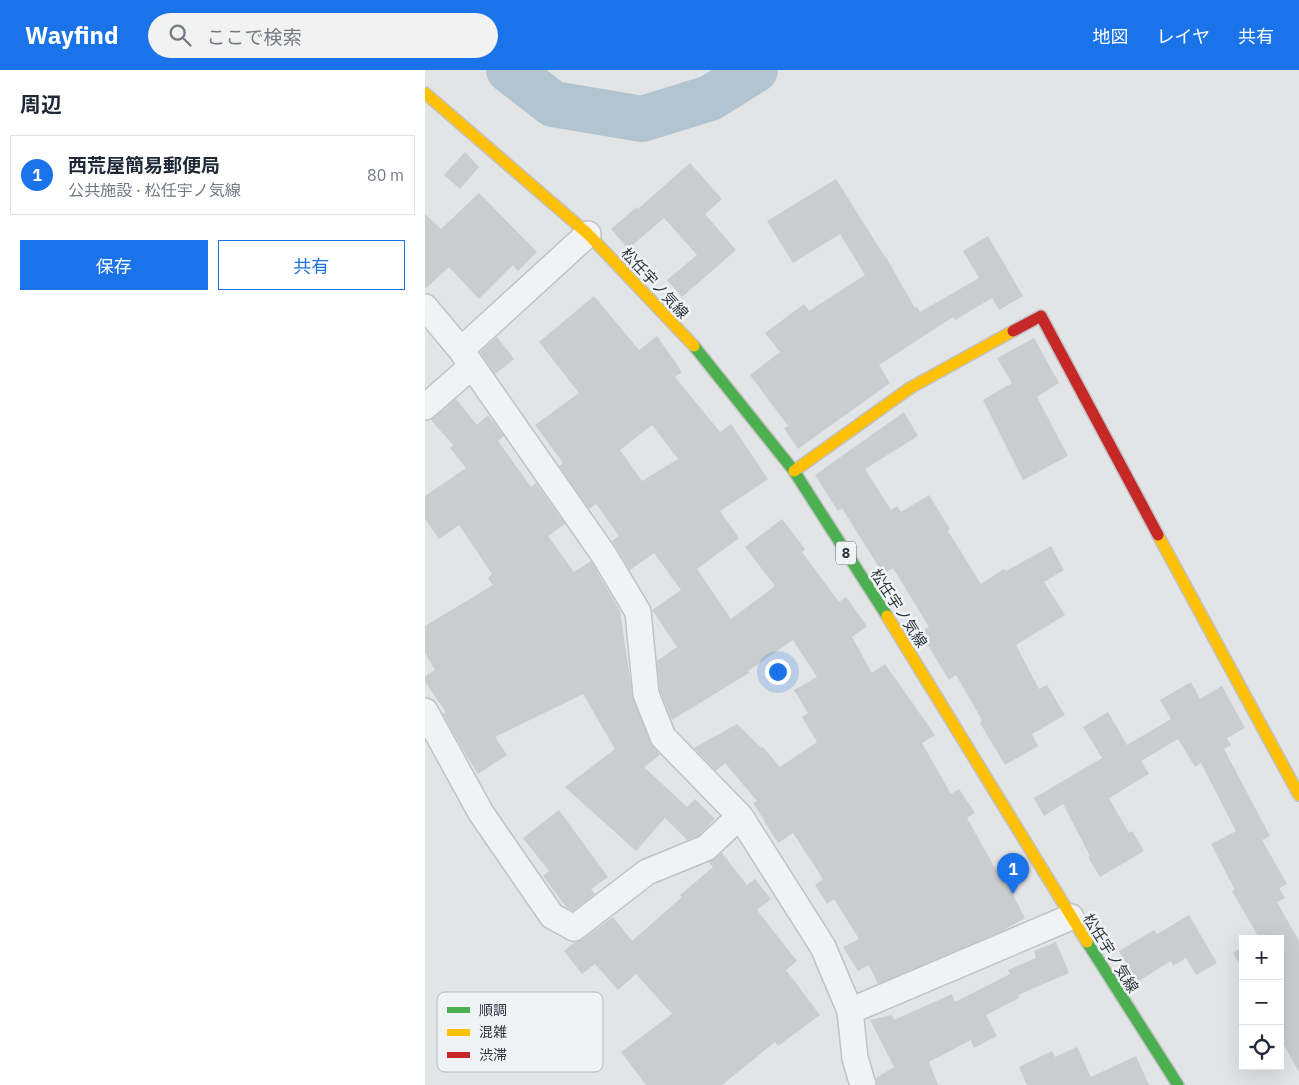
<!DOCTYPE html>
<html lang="ja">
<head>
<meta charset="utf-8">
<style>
  :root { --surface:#fff; --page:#f2f2f3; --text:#1f2937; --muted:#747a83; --line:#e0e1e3; --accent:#1a73e8 }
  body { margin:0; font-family:"IBM Plex Sans","Noto Sans JP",sans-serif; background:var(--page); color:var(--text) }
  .controls { position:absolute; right:15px; bottom:15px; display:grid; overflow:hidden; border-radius:0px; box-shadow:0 5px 20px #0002 }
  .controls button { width:45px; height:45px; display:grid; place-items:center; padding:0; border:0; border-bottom:1px solid var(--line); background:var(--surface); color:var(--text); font:25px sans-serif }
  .you { position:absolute; left:352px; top:601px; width:18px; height:18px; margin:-12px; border:4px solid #fff; border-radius:50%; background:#1a73e8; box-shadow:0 0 0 8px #1a73e833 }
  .badge { display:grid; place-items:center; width:32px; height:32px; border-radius:50%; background:var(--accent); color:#fff; font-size:16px; font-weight:700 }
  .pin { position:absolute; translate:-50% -41px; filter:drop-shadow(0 1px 2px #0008) }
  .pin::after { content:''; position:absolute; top:26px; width:18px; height:15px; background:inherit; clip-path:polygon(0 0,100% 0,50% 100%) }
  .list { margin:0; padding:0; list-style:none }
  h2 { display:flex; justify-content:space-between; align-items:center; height:65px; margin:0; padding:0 20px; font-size:21px }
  h2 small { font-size:16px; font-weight:400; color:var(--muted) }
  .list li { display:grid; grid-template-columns:32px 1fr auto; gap:15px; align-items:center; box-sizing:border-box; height:80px; margin:0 10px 10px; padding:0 10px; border:1px solid var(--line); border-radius:0px }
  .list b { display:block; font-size:19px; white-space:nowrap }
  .list p { margin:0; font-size:16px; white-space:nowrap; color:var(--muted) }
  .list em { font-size:16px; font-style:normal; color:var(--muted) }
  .actions { display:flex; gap:10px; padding:15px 20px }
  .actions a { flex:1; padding:11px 0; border:1px solid var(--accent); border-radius:0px; text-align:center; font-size:18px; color:var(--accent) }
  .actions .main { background:var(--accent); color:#fff }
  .icon { flex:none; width:28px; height:28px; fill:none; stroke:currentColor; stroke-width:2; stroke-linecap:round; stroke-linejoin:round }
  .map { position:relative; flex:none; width:874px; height:1015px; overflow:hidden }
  header { display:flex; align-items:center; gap:30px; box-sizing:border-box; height:70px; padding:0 25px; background:var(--accent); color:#fff }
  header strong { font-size:24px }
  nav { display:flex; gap:28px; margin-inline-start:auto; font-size:18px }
  .search { width:350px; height:45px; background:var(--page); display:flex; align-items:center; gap:12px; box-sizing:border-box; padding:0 18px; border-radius:28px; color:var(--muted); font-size:19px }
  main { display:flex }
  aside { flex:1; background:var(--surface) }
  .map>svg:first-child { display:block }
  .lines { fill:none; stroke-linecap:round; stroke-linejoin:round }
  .river { stroke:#b2c4cf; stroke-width:46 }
  .building { fill:#caccce; fill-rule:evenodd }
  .street-casing { stroke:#c0c2c4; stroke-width:28 }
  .fast-casing { stroke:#c0c2c4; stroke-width:14 }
  .slow-casing { stroke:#c0c2c4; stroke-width:14 }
  .jam-casing { stroke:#c0c2c4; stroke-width:14 }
  .street { stroke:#f0f2f3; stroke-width:25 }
  .fast { stroke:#4caf50; stroke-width:11 }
  .slow { stroke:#ffc107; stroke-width:11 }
  .jam { stroke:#c62828; stroke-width:11 }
  .labels { text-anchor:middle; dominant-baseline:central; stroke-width:5; stroke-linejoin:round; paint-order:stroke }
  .shield { fill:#eff3f5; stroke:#656d75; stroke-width:1 }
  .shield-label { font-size:14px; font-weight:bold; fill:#2a343e }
  .street-label { font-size:15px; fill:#2a343e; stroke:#eff3f5 }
  .key { fill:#eff3f5; stroke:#b4babe; stroke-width:1 }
  .key-label { font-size:14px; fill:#2a343e }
</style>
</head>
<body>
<header>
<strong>Wayfind</strong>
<div class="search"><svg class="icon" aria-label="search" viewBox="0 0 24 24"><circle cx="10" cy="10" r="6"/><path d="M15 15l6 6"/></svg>ここで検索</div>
<nav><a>地図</a><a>レイヤ</a><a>共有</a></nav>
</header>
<main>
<aside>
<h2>周辺<small></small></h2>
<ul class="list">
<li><span class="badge">1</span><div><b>西荒屋簡易郵便局</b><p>公共施設 · 松任宇ノ気線</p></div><em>80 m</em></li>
</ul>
<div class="actions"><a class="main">保存</a><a>共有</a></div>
</aside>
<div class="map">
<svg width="874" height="1015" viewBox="0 0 874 1015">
  <rect width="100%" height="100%" fill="#e2e4e6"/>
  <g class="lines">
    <path class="river" d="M 84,0 L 128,34 L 217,49 L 285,28 L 330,0"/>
  </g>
  <path class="building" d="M 40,82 L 54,97 L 35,119 L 19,105 Z
    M 265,93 L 297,129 L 280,144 L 311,180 L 257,227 L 242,210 L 272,185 L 239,148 L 203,179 L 186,159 L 212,137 L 213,139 Z
    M 411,109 L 460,187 L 461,187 L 490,238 L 492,237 L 495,242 L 554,208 L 538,181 L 563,166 L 598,226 L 574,240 L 567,228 L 530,250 L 528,247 L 454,295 L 465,313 L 373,379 L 359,358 L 363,356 L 325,305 L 355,282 L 340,263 L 379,234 L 384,241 L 440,205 L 415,164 L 368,193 L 342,151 Z
    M 54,123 L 112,182 L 93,201 L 88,195 L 54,229 L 24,197 L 0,219 L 0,144 L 16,159 Z
    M 169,226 L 214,280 L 232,266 L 257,302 L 250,307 L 295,362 L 306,354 L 343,409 L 295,441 L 314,468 L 272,499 L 306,549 L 350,516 L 320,477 L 357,449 L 380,479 L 377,482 L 414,532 L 421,527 L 442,556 L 427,567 L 447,603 L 460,594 L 510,665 L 497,673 L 526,724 L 534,719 L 550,743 L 542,748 L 575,807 L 578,806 L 600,848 L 575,862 L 453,914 L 444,895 L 433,901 L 418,877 L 434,869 L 409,829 L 402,834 L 390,815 L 398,809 L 368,763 L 353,773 L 328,733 L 332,731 L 300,693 L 291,701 L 269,678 L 312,654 L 336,678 L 338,677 L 355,697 L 392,672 L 377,647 L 383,643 L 369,620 L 392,607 L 368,570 L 323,601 L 324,603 L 247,650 L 235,621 L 232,591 L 252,577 L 227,540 L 256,520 L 229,483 L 205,500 L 187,471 L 194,466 L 171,434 L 164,439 L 134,396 L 138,393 L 110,355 L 154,323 L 114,272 ZM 227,355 L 253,389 L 217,411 L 195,380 Z
    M 72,267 L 89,289 L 70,304 L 55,282 Z
    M 609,268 L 634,313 L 612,327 L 643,386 L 598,410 L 558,330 L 587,313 L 572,288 Z
    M 31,329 L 52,355 L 63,345 L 69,353 L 79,366 L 73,371 L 106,417 L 111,413 L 140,454 L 123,466 L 149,502 L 166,491 L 195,541 L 208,629 L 225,672 L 235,685 L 219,697 L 262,737 L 270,729 L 290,749 L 273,766 L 262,770 L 240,748 L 211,781 L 140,717 L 190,679 L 158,624 L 70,667 L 82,685 L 53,704 L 38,680 L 18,644 L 21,642 L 0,612 L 0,607 L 10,600 L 0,583 L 0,556 L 68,515 L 63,508 L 67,504 L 34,455 L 14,469 L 0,449 L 0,426 L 41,398 L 25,378 L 28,375 L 6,350 Z
    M 479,342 L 493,366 L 440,399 L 466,440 L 472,436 L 476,442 L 504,425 L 525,459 L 523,461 L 556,514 L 579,499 L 581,501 L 626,476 L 639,500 L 619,512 L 640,545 L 591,575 L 614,619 L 622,615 L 640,645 L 607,664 L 613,676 L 580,695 L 555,653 L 557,650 L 531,605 L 524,610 L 495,562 L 504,557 L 468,498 L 458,504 L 417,438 L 413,441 L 390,405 Z
    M 766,612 L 775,629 L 797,616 L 820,658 L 802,668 L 806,675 L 799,679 L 845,766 L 837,770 L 862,814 L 854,818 L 860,828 L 852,832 L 874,871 L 874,1002 L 855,968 L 855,869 L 833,869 L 834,868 L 807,821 L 810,820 L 786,774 L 811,761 L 776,693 L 770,697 L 753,669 L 716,691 L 724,704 L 684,728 L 704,763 L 707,761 L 719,781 L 675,807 L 663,787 L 665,786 L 638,734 L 619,746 L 609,728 L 677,688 L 658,657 L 683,642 L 702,675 L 746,649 L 735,630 Z
    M 134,740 L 183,807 L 166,819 L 170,824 L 148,841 L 142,838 L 118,806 L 124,801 L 98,768 Z
    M 297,783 L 322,815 L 330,809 L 346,829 L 332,840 L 372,891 L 361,900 L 395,945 L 353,976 L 350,972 L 297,1015 L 221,1015 L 196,982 L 247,944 L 211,904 L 193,920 L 170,894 L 157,904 L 139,881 L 150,872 L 158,869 L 188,847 L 207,871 L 257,827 L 255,825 L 288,797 L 284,792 Z
    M 764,845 L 792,893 L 771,905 L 761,888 L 748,896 L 746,891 L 712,912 L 694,881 L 729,860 L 732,864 Z
    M 631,872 L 644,903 L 593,925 L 594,928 L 561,945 L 572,966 L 549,978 L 546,970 L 504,992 L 513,1015 L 452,1015 L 451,1008 L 469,997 L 445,950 L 467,945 L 469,950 L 527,924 L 530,932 L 585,904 L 583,900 L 611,888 L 609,881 Z
    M 818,877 L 818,900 L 808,883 Z
    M 652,977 L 666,1007 L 711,986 L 724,1015 L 602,1015 L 594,997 L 627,981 L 630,987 Z"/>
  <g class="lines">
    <g class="street-casing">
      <path id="street" d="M 0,237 L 36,280 L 179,485 L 213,542 L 221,624 L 238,667 L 315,746 L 398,877 L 425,941
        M 36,280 L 163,164
        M 0,337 L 47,296
        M 0,641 L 56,743 L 127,846 L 149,858 L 222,802 L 281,778 L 315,746
        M 438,1015 L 430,988 L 425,941 L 646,847"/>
    </g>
    <g class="fast-casing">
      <path id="fast" d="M 269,276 L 369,401 L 462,546
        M 662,872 L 753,1015"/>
    </g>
    <g class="slow-casing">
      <path id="slow" d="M 0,23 L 163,164 L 269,276
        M 369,401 L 485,318 L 588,261
        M 733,465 L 874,725
        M 462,546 L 662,872"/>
    </g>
    <g class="jam-casing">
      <path id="jam" d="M 588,261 L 616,246 L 733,465"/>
    </g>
    <use href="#street" class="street"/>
    <use href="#fast" class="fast"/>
    <use href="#slow" class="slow"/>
    <use href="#jam" class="jam"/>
  </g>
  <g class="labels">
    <rect class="shield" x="411" y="471.5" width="20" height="23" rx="4"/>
    <g class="shield-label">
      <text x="421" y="483">8</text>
    </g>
    <g class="street-label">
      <text transform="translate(230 213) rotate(47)">松任宇ノ気線</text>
      <text transform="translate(474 538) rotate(57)">松任宇ノ気線</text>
      <text transform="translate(686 883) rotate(58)">松任宇ノ気線</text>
    </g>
  </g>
  <rect x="12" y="922" width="166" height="80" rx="8" class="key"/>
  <rect x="22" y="937" width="23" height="6" fill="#4caf50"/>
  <rect x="22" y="959" width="23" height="7" fill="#ffc107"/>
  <rect x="22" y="982" width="23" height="6" fill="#c62828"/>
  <g class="key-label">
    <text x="54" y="945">順調</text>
    <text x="54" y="967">混雑</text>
    <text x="54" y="990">渋滞</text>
  </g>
</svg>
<div class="controls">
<button>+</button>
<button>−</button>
<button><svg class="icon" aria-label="locate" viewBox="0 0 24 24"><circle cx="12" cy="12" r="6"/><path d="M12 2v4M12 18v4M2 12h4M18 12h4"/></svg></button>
</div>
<div class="you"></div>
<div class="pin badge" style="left:588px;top:824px">1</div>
</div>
</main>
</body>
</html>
